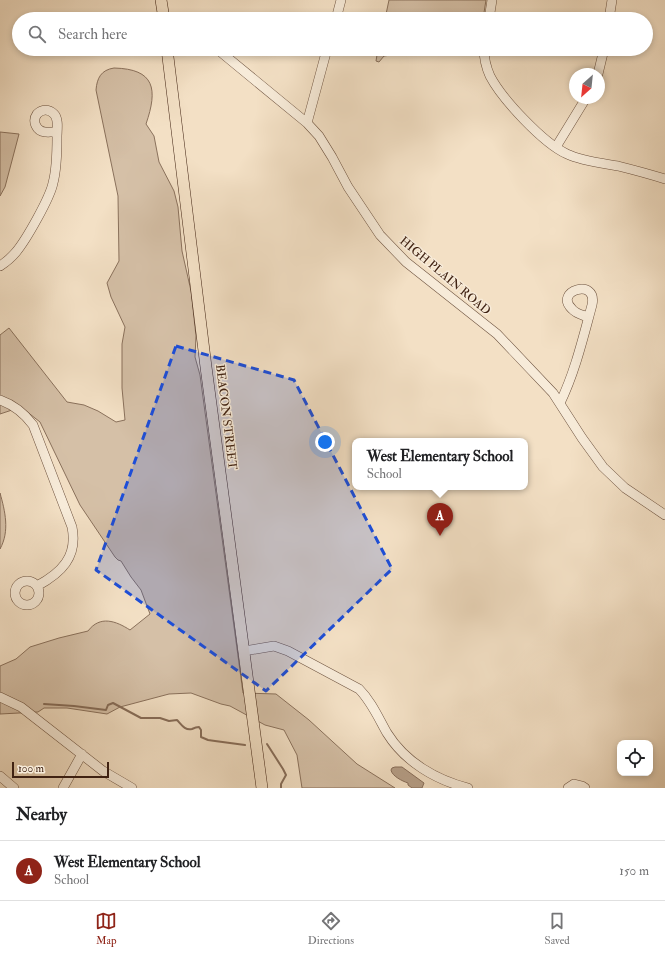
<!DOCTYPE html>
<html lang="en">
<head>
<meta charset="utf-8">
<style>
  :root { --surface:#fff; --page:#f6f6f6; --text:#202124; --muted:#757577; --line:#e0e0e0; --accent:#8f2418 }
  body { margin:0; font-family:"IM FELL Double Pica",serif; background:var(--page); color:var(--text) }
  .controls { position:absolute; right:12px; bottom:12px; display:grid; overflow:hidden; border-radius:8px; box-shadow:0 2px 6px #0003 }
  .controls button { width:36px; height:36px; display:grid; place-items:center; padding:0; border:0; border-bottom:1px solid var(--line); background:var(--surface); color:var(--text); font:20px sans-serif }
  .compass { position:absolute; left:569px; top:68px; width:36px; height:36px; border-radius:50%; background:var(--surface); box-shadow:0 2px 6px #0003; rotate:207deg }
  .scale { position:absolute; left:12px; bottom:10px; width:97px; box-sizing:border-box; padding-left:4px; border:2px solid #402212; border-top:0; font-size:11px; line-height:14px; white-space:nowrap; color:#402212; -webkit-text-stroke:3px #f7ebd9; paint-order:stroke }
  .you { position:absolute; left:325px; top:442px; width:14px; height:14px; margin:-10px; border:3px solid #fff; border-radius:50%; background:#1a73e8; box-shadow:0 0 0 6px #1a73e833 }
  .badge { display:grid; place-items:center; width:26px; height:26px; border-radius:50%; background:var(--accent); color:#fff; font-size:13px; font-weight:700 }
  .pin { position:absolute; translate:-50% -33px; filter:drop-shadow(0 1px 2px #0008) }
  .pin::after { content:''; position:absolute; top:21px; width:14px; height:12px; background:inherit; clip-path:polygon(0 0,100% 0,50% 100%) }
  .popup { position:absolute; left:352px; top:438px; width:176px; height:52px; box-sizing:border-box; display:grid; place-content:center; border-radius:8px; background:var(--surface); filter:drop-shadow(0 1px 3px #0005); font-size:13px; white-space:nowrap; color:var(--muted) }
  .popup b { font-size:15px; color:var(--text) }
  .popup::after { content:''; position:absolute; left:50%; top:100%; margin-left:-8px; border:8px solid transparent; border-top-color:var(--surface) }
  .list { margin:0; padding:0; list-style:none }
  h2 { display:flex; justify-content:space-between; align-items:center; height:52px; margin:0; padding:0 16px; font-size:17px }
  h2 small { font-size:13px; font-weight:400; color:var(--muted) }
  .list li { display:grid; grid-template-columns:26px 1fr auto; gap:12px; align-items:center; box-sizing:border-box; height:60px; padding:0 16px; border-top:1px solid var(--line) }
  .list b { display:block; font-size:15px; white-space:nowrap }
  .list p { margin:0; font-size:13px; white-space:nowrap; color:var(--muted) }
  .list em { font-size:13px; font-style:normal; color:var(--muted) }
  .icon { flex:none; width:22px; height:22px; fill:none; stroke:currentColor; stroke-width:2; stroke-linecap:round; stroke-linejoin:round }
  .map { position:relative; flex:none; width:665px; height:788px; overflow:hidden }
  .search { position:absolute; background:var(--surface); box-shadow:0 2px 6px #0003; left:12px; right:12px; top:12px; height:44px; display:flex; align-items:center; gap:10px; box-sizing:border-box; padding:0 14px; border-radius:22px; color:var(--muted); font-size:15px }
  .sheet { height:112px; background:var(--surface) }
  nav { display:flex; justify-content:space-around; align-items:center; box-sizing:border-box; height:56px; border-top:1px solid var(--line); background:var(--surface); font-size:11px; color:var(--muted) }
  nav a { display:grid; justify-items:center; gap:2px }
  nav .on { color:var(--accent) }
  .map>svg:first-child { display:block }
  .green { fill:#d5c0a7; stroke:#8a715c }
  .water { fill:#b69f88; stroke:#876d59 }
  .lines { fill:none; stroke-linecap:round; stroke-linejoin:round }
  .stream { stroke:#876d59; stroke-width:2 }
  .minor-casing { stroke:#6d523f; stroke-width:10 }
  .major-casing { stroke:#402212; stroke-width:12 }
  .minor { stroke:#f7ebd9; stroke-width:9 }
  .major { stroke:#f3e0c5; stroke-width:11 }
  .marked { fill:#1d4ed8; fill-opacity:0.2; stroke:#1d4ed8; stroke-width:3; stroke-dasharray:8 5; stroke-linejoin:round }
  .labels { text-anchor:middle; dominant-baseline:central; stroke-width:3; stroke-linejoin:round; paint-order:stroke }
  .street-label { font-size:12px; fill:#402212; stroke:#f7ebd9 }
</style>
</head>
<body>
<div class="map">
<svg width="665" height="788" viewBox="0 0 665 788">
  <rect width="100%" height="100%" fill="#f3e0c5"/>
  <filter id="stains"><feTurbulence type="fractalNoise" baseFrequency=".005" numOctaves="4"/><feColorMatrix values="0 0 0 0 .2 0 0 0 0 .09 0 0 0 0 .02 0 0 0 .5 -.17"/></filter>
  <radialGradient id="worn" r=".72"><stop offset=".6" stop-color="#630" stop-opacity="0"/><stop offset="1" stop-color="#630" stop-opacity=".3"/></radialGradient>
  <path class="green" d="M 389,0 L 486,0 L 483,19 L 385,19 Z
    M 378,49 L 430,49 L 384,56 L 379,62 L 376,61 Z
    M 114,68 C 155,69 158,89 146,124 L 154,136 L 159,162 L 174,191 L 178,207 L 182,251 L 191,291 L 196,336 L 195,357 L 200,375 L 243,693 L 276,694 L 309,720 L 357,764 L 395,788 L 302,788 L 297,755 L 284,730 L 265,725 L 230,706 L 221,704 L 191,693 L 169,694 L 120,707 L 107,714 L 67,708 L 44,708 L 38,712 L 0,714 L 0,666 L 16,659 L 30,647 L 59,638 L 88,631 C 100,615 116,621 130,630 L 150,614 L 141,590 L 131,577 L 121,561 L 118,560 L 115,557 L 80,505 L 40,422 L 21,407 L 0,414 L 0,335 L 9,328 L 67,402 L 84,405 L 98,411 L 116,422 L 125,420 L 122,388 L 122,344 L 125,327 L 111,297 L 107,283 L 119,261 L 118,196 L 96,90 C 97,78 101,70 114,68 Z
    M 0,132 L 19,134 L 5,187 L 0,196 Z
    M 0,493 C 5,511 10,531 0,549 Z"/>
  <path class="water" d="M 395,767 L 402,767 L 424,783 L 422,788 L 412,788 L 408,785 L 408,783 C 402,781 392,776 391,770 L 392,768 Z"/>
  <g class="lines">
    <path class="stream" d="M 44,704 L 74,706 L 106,710 L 108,705 L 113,703 L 141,718 L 160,718 L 169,721 L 177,720 C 181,724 185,731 192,729 C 194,728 196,727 199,727 L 201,730 L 201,737 L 208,740 L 215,741 L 245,745
      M 267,744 L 283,769 L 286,775 L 281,784 L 281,788"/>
    <g class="minor-casing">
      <path id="minor" d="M 164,17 L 177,19
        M 336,19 L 341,0
        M 489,19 L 492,0
        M 609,19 L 612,0
        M 217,49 L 307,123 L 319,136 L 332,157 L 348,187 L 380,235 L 406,262 L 497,334 L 553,393 L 582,438 L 603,467 L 625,488 L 665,515
        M 484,49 C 484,59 486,67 490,76 C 502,99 543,143 567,154 C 582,161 601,163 618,166 C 634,170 649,174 665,179
        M 598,74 L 604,49
        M 307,123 L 327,49
        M 556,147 L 586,98
        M 0,266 C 6,262 11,258 16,252 C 26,240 50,198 53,183 C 57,168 57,152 57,137 C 57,130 59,119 54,114 C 49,109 42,109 37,114 C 32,121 36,131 45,132 C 49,133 53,132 57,131
        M 0,400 C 14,405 24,413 33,425 L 72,527 C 78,557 61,573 37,586
        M 560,403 C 575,372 583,338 592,305 C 598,277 553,291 572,309 C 576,314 583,315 588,317
        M15 593a12 12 0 1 1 24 0a12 12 0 1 1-24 0Z
        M 244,651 L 274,646 L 288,651 L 359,689 C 371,701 378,717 387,733 C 405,762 436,780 468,788
        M 0,697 L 21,707 L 103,771 L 132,788
        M 0,776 L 14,788
        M 63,788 L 82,754
        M 568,788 L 574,784 L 582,786 L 585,788"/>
    </g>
    <g class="major-casing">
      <path id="major" d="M 161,0 L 164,19
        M 167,49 L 206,367 L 262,788"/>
    </g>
    <use href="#minor" class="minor"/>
    <use href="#major" class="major"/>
  </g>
  <path class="marked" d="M 176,346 L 294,380 L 392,569 L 266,691 L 96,570 Z"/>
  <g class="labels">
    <g class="street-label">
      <text transform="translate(445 276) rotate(40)">HIGH PLAIN ROAD</text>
      <text transform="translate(226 417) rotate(83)">BEACON STREET</text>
    </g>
  </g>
  <rect width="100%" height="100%" filter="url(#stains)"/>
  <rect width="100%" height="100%" fill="url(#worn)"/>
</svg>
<div class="controls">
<button><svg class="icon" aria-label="locate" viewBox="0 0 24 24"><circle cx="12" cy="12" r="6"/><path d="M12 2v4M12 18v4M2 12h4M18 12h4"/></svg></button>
</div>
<svg class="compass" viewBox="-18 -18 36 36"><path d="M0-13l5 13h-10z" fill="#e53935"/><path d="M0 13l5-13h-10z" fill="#757577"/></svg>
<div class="scale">100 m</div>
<div class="you"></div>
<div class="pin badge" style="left:440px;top:536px">A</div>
<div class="popup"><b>West Elementary School</b>School</div>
<div class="search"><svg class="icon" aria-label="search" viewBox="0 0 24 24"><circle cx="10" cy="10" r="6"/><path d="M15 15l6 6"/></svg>Search here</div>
</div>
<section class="sheet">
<h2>Nearby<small></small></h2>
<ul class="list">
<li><span class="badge">A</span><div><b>West Elementary School</b><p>School</p></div><em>150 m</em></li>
</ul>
</section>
<nav>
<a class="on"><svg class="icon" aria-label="map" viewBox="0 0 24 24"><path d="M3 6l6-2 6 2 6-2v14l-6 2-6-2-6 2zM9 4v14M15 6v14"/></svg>Map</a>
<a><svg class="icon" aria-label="directions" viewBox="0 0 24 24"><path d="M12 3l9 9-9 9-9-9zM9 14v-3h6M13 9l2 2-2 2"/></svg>Directions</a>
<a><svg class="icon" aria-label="saved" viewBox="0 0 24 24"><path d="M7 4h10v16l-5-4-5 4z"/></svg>Saved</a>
</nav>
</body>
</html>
